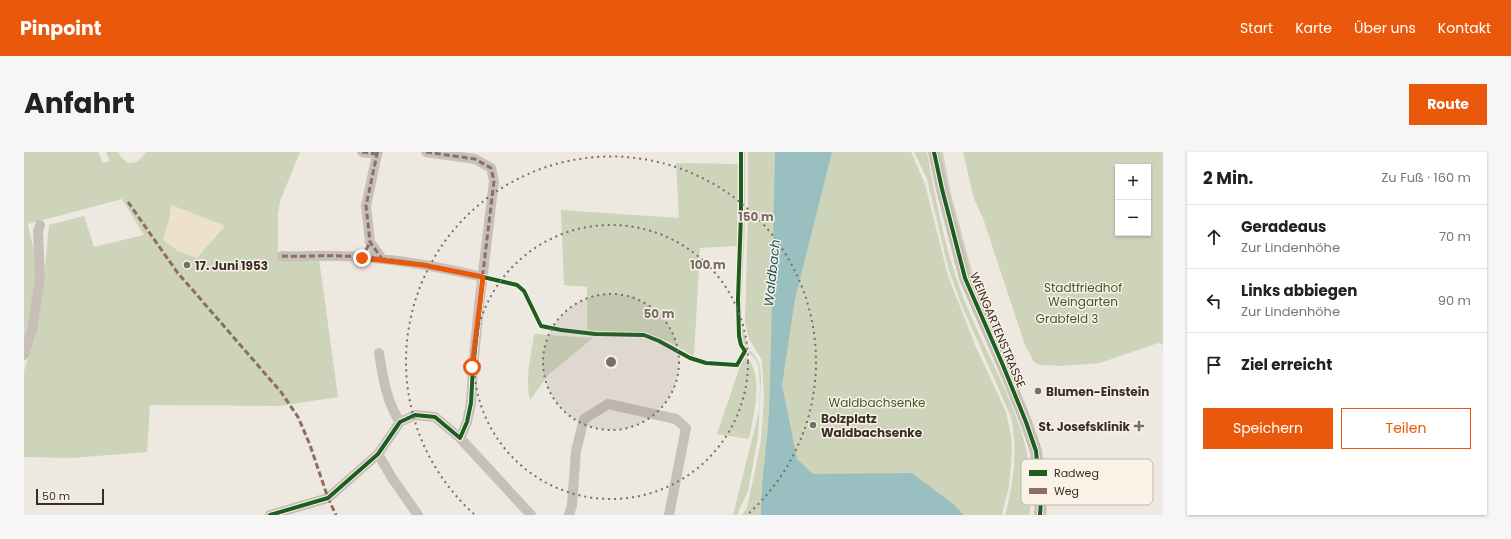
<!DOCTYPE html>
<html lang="de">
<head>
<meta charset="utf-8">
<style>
  :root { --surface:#fff; --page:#f6f6f6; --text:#222; --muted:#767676; --line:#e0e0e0; --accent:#ea580c }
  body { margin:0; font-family:Poppins,sans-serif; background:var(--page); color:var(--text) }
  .controls { position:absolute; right:12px; top:12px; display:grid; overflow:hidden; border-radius:0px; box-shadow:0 1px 3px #0004 }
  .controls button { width:36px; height:36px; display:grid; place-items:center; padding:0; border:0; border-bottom:1px solid var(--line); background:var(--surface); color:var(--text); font:20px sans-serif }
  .scale { position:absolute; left:12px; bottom:10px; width:68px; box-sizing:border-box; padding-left:4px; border:2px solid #382d27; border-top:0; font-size:11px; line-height:14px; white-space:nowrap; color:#382d27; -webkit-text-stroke:3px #fbf2e7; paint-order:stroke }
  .stop { position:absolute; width:12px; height:12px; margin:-9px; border:3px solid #ea580c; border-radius:50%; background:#fff }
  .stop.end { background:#ea580c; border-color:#fff; box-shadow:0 1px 4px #0008 }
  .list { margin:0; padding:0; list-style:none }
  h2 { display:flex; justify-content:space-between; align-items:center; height:52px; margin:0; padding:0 16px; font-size:17px }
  h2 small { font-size:13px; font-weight:400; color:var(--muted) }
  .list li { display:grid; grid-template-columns:26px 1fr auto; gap:12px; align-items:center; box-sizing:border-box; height:64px; padding:0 16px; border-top:1px solid var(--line) }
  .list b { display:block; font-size:15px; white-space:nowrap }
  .list p { margin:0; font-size:13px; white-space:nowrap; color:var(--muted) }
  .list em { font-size:13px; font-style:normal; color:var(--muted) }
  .actions { display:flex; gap:8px; padding:12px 16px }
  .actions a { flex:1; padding:9px 0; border:1px solid var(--accent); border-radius:0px; text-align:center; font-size:14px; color:var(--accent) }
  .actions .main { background:var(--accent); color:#fff }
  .icon { flex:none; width:22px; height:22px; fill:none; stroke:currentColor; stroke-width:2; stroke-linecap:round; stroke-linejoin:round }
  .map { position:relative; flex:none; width:1139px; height:363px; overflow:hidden; border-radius:0px }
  header { display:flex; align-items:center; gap:24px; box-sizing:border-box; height:56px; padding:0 20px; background:var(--accent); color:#fff }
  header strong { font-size:19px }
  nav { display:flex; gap:22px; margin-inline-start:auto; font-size:14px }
  .intro { display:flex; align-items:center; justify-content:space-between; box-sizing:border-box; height:96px; padding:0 24px }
  h1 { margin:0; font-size:28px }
  .button { padding:10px 18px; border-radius:0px; background:var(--accent); color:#fff; font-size:14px; font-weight:700 }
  main { display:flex; gap:24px; padding:0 24px }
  aside { flex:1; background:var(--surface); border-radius:0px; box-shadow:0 1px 3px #0004 }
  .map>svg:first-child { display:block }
  .green { fill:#cdd4b9; fill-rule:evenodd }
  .plaza { fill:#ede1ce }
  .water { fill:#9abfc0 }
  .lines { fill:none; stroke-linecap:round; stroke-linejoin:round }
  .minor { stroke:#c6c0b9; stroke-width:10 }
  .tertiary { stroke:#c6c0b9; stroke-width:12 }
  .quiet { stroke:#8d6e63; stroke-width:3; stroke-dasharray:6 3; stroke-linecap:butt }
  .cycleway-casing { stroke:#fbf2e7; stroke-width:6 }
  .cycleway { stroke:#1b5e20; stroke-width:4 }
  .route { stroke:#ea580c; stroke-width:5 }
  .ring { fill:none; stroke:#776e68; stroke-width:2; stroke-dasharray:2 4 }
  .poi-dot { fill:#776e68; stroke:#fbf2e7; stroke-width:1.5 }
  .labels { text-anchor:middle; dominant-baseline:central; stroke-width:3; stroke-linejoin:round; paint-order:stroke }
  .poi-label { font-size:12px; font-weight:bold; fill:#382d27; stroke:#fbf2e7; text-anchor:start }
  .park-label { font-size:12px; fill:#445829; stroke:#fbf2e7 }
  .street-label { font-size:12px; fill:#382d27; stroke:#fbf2e7 }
  .water-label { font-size:13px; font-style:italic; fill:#1a555c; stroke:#fbf2e7 }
  .key { fill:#fbf2e7; stroke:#c0b7ad; stroke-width:1 }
  .key-label { font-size:11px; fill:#382d27 }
  .centre { fill:#776e68; stroke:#fbf2e7; stroke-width:2 }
  .ring-label { font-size:12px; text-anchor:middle; font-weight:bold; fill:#776e68; stroke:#fbf2e7; stroke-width:3; stroke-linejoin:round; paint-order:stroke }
</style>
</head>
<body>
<header>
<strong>Pinpoint</strong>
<nav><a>Start</a><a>Karte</a><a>Über uns</a><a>Kontakt</a></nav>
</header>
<div class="intro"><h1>Anfahrt</h1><a class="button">Route</a></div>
<main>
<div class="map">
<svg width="1139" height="363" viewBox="0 0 1139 363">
  <rect width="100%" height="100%" fill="#ede8e0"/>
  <path class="green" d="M 0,0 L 74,0 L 79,11 L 86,9 L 82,0 L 94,0 L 97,5 L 104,11 C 113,11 117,8 122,0 L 276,0 L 256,49 L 254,62 L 254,107 L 295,107 L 314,245 L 255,254 L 126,253 L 123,300 L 47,306 L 0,305 L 0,219 L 11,185 L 18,145 L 25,73 L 60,64 L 70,95 L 120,83 L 98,47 L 4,72 L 11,105 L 11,139 L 0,192 ZM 147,53 L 201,74 L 139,88 L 145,69 Z
    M 718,0 L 721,0 L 721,74 L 717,156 L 719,178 L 724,193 L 723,195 L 719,192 L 717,187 L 715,163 L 718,66 Z
    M 724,0 L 887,0 L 901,32 L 924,124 L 951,193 L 982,260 L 987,283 L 988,300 L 985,334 L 978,363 L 718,363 L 723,356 L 732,314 L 737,288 L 740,247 L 738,208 L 725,187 L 721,171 L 724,61 Z
    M 890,0 L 903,0 C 912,49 921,98 939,145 C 957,191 983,234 998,282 C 1006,308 1008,336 1006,363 L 981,363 C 990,330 994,298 987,265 L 936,149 L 924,115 L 903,27 Z
    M 916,0 L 919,0 L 926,38 L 950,127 L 974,183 L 980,184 L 985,196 L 984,199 L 979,201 L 945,123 L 923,34 Z
    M 939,0 L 1139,0 L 1139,193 L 1134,191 L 1076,211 L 1038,214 L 1016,213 L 1010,210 L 1001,193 L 959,66 L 950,47 ZM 1094,15 L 1124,15 L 1124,81 L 1094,81 Z
    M 652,11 L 714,12 L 713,94 L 676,96 L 670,205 L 646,190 L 627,183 L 563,179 L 563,135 L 540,133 L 537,58 L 655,66 Z
    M 510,182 L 569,186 L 525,222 L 506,248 C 501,226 507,204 510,182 Z
    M 727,199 L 733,207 L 736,215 L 737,226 L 734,285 L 724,339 L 713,363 L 709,363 L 735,259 L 736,238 L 735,216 L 732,208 L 724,200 Z
    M 722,205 C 741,222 729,265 725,287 L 693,282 L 717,211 Z"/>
  <path class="plaza" d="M 147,53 L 201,74 L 173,106 L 154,99 L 139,88 L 145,69 Z"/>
  <path class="water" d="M 751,0 L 808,0 L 771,147 L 758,233 L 773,307 L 789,322 L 888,321 L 929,352 L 940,363 L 737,363 C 737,329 743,295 745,260 C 748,174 749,87 751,0 Z"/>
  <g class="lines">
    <path class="minor" d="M 338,0 L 353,2
      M 354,0 L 353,2 L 342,54 L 346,90 L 358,107
      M 402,0 L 451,7 L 467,16 L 470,29 L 455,154 L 449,215 L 447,251 L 443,270 L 436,286
      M 258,104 C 277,105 297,103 316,104 C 364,105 412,114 459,125
      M 355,201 C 359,225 362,249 376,270
      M 0,203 L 8,178 L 16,127 L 14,79 L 16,73
      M 354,302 L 368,326 L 394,363
      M 246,363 L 304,346 L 354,302 L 376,270 L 391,263 L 411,265 L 436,286 L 507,363
      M 545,363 L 548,353 L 552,299 L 560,267 L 584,252 L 652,267 L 662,276 L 645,363"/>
    <path class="tertiary" d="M 910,0 L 918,37 L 941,126 L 978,211 L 1002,270 L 1012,299 L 1017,349 L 1016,363"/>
    <path class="quiet" d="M 338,0 L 353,2
      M 354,0 L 353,2 L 342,54 L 346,90 L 358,107
      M 402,0 L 451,7 L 467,16 L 470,29 L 458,129
      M 104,50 L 153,120 L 257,240 L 274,265 L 286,293 L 304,346 L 312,363
      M 258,104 C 277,105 297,103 316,104 C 364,105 412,114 459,125
      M 338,106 L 346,90"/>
    <g class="cycleway-casing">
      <path id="cycleway" d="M 910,0 L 918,37 L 941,126 L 978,211 L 1002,270 L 1012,299 L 1017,349 L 1016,363
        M 246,363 L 304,346 L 354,302 L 376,270 L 391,263 L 411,265 L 436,286 L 443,270 L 447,251 L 449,215 L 459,125 L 493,133 L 500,139 L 517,174 L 537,178 L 571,182 L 620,183 L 635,189 L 666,206 L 682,211 L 713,213 L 721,199 L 717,193 L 715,184 L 714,147 L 717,62 L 717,0"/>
    </g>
    <use href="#cycleway" class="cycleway"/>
  </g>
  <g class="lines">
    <path class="route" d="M 338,106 L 399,113 L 459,125 L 448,215"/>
  </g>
  <circle cx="587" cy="210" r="68" fill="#776e68" fill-opacity=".12"/>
  <g class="ring">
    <circle cx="587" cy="210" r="68"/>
    <circle cx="587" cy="210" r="137"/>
    <path d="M450 362A205 205 0 1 1 724 362"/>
  </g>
  <g class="poi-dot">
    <circle cx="163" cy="113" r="4"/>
    <circle cx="1014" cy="239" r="4"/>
    <circle cx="789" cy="273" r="4"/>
    <path d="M1113 268h4v4h4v4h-4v4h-4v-4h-4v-4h4z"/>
  </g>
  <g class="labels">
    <g class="poi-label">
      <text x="171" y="113">17. Juni 1953</text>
      <text x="1022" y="239">Blumen-Einstein</text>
      <text x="797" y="266">Bolzplatz<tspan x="797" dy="14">Waldbachsenke</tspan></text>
      <text x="1106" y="274" text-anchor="end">St. Josefsklinik</text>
    </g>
    <g class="park-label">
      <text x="1059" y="135">Stadtfriedhof<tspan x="1059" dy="14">Weingarten</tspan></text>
      <text x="1043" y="166">Grabfeld 3</text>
      <text x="853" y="250">Waldbachsenke</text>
    </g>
    <g class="street-label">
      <text transform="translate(974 178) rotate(67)">WEINGARTENSTRASSE</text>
    </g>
    <g class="water-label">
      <text transform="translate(748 121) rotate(-84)">Waldbach</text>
    </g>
  </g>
  <rect x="997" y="307" width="132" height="46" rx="6" class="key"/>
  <rect x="1005" y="318" width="18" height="6" fill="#1b5e20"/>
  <rect x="1005" y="336" width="18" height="6" fill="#8d6e63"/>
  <g class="key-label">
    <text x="1030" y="325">Radweg</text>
    <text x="1030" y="343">Weg</text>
  </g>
  <circle cx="587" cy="210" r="6" class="centre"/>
  <g class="ring-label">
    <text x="732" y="69">150 m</text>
    <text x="684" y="117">100 m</text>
    <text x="635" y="166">50 m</text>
  </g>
</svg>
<div class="controls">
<button>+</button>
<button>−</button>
</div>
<div class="scale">50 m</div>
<div class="stop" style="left:448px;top:215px"></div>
<div class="stop end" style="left:338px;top:106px"></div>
</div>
<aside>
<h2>2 Min.<small>Zu Fuß · 160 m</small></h2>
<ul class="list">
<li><svg class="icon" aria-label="ahead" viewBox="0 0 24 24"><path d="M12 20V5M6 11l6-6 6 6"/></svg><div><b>Geradeaus</b><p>Zur Lindenhöhe</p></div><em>70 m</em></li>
<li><svg class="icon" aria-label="left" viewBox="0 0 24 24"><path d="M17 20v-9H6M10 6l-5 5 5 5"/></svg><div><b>Links abbiegen</b><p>Zur Lindenhöhe</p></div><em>90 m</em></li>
<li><svg class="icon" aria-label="arrive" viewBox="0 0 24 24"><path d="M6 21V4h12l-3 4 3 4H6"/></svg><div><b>Ziel erreicht</b></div></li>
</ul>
<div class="actions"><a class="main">Speichern</a><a>Teilen</a></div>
</aside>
</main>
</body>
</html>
